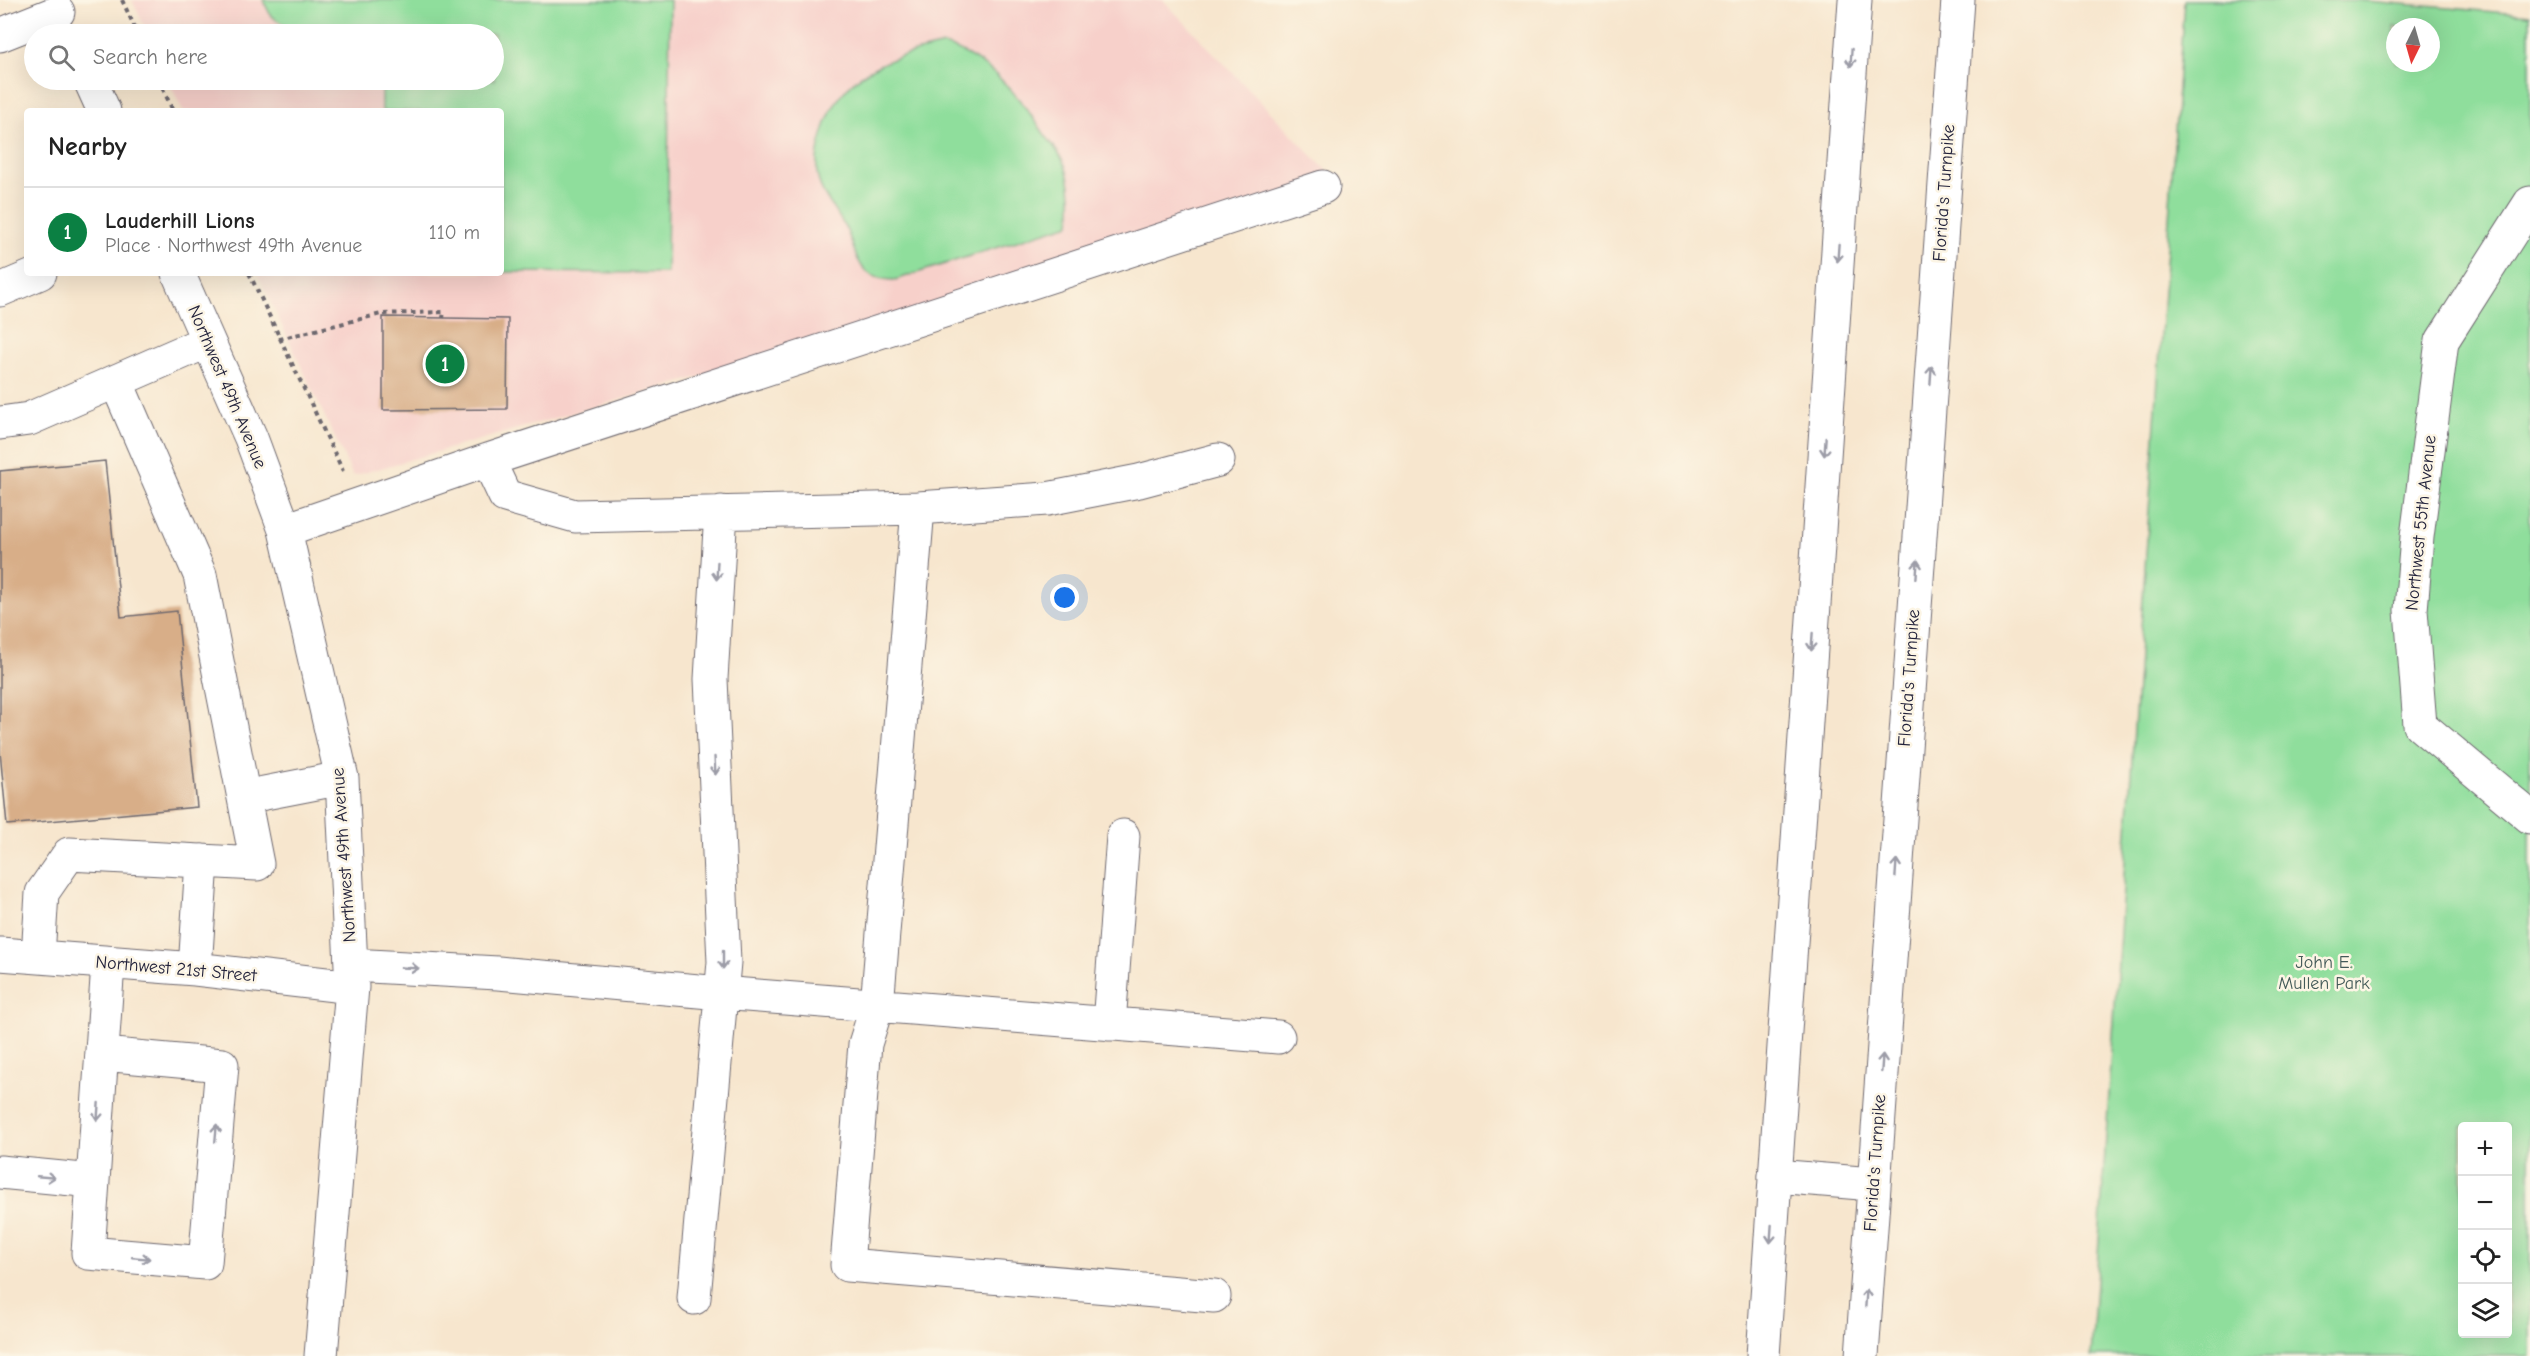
<!DOCTYPE html>
<html lang="en">
<head>
<meta charset="utf-8">
<style>
  :root { --surface:#fff; --page:#f6f6f6; --text:#222; --muted:#767676; --line:#e0e0e0; --accent:#0b8043 }
  body { margin:0; font-family:"Comic Neue",sans-serif; background:var(--page); color:var(--text) }
  .controls { position:absolute; right:18px; bottom:18px; display:grid; overflow:hidden; border-radius:6px; box-shadow:0 6px 24px #0002 }
  .controls button { width:54px; height:54px; display:grid; place-items:center; padding:0; border:0; border-bottom:2px solid var(--line); background:var(--surface); color:var(--text); font:30px sans-serif }
  .compass { position:absolute; left:2386px; top:18px; width:54px; height:54px; border-radius:50%; background:var(--surface); box-shadow:0 6px 24px #0002; rotate:185deg }
  .you { position:absolute; left:1065px; top:598px; width:21px; height:21px; margin:-15px; border:4px solid #fff; border-radius:50%; background:#1a73e8; box-shadow:0 0 0 9px #1a73e833 }
  .badge { display:grid; place-items:center; width:39px; height:39px; border-radius:50%; background:var(--accent); color:#fff; font-size:20px; font-weight:700 }
  .pin { position:absolute; translate:-50% -50%; border:3px solid #fff; box-shadow:0 2px 6px #0006 }
  .list { margin:0; padding:0; list-style:none }
  h2 { display:flex; justify-content:space-between; align-items:center; height:78px; margin:0; padding:0 24px; font-size:26px }
  h2 small { font-size:20px; font-weight:400; color:var(--muted) }
  .list li { display:grid; grid-template-columns:39px 1fr auto; gap:18px; align-items:center; box-sizing:border-box; height:90px; padding:0 24px; border-top:2px solid var(--line) }
  .list b { display:block; font-size:22px; white-space:nowrap }
  .list p { margin:0; font-size:20px; white-space:nowrap; color:var(--muted) }
  .list em { font-size:20px; font-style:normal; color:var(--muted) }
  .icon { flex:none; width:33px; height:33px; fill:none; stroke:currentColor; stroke-width:2; stroke-linecap:round; stroke-linejoin:round }
  .map { position:relative; flex:none; width:2530px; height:1356px; overflow:hidden }
  .search { position:absolute; background:var(--surface); box-shadow:0 6px 24px #0002; left:24px; top:24px; width:480px; height:66px; display:flex; align-items:center; gap:15px; box-sizing:border-box; padding:0 21px; border-radius:33px; color:var(--muted); font-size:22px }
  .panel { position:absolute; background:var(--surface); box-shadow:0 6px 24px #0002; left:24px; top:108px; width:480px; height:168px; border-radius:6px }
  .map>svg:first-child { display:block }
  .built { fill:#f7d0ca }
  .green { fill:#8fde9c; stroke:#58806c; stroke-width:1.5; fill-rule:evenodd }
  .building { fill:#d8ae88 }
  .lines { fill:none; stroke-linecap:round; stroke-linejoin:round }
  .minor-casing { stroke:#6d676e; stroke-width:35 }
  .highway-casing { stroke:#6d676e; stroke-width:35 }
  .path { stroke:#6d676e; stroke-width:4; stroke-dasharray:4.5 4.5; stroke-linecap:butt }
  .minor { stroke:#fff; stroke-width:33 }
  .highway { stroke:#fff; stroke-width:33 }
  .oneway { stroke:#9c9ca7 }
  .labels { text-anchor:middle; dominant-baseline:central; stroke-width:5; stroke-linejoin:round; paint-order:stroke }
  .street-label { font-size:18px; fill:#22223b; stroke:#fcf5e5 }
  .park-label { font-size:18px; fill:#435a58; stroke:#fcf5e5 }
</style>
</head>
<body>
<div class="map">
<svg width="2530" height="1356" viewBox="0 0 2530 1356">
  <rect width="100%" height="100%" fill="#fcf5e5"/>
  <filter id="ink" filterUnits="userSpaceOnUse"><feTurbulence type="fractalNoise" baseFrequency=".0167" numOctaves="2"/><feDisplacementMap in="SourceGraphic" scale="12" xChannelSelector="R" yChannelSelector="G"/><feConvolveMatrix kernelMatrix="1 2 1 2 8 2 1 2 1" color-interpolation-filters="sRGB"/></filter>
  <filter id="wash" filterUnits="userSpaceOnUse"><feTurbulence type="fractalNoise" baseFrequency=".008" numOctaves="4" result="noise"/><feDisplacementMap in="SourceGraphic" scale="24" xChannelSelector="R" yChannelSelector="G"/><feGaussianBlur stdDeviation="1.35" result="paint"/><feColorMatrix in="noise" values="0 0 0 0 0 0 0 0 0 0 0 0 0 0 0 0 0 1.4 0 .05"/><feComposite in="paint" operator="in"/></filter>
  <g filter="url(#wash)">
    <rect width="100%" height="100%" fill="#f7e6ce"/>
    <path class="built" d="M 132,0 L 1163,0 L 1347,192 L 353,476 L 257,273 L 501,273 L 501,111 L 183,111 L 168,80 L 494,80 L 494,34 L 148,34 Z"/>
    <path class="green" d="M 263,0 L 670,0 L 667,273 L 501,272 L 501,111 L 382,111 L 382,80 L 494,80 L 494,34 L 298,34 L 271,16 Z
      M 2184,0 L 2355,0 L 2530,15 L 2530,1356 L 2091,1356 ZM 2395,27 L 2431,27 L 2431,63 L 2395,63 ZM 2462,1126 L 2508,1126 L 2508,1334 L 2462,1334 Z
      M 944,45 C 990,59 1019,96 1045,135 C 1052,144 1061,155 1065,165 C 1072,186 1072,204 1070,224 L 895,280 C 858,280 859,259 847,231 C 839,213 822,197 818,178 C 814,162 819,144 824,129 C 842,71 890,57 944,45 Z"/>
    <g id="blocks">
      <path class="building" d="M 383,317 L 508,319 L 507,409 L 383,410 Z
        M 105,461 L 121,617 L 177,611 L 197,807 L 7,825 L 0,752 L 0,471 Z"/>
    </g>
  </g>
  <g filter="url(#ink)">
    <use href="#blocks" fill-opacity="0" stroke="#6d676e" stroke-width="1.5"/>
    <g class="lines">
      <g class="minor-casing">
        <path id="minor" d="M 0,35 L 58,12
          M 90,80 L 104,111
          M 2530,203 L 2442,341 L 2417,537 L 2411,610 L 2420,725 L 2530,817
          M 178,273 L 251,438 L 285,530 L 342,778 L 352,987 L 321,1356
          M 0,290 L 40,273
          M 0,423 L 29,419 L 208,341
          M 488,460 L 505,496 L 575,516 L 918,508 L 877,1006 L 865,1044 L 847,1265 L 1214,1296
          M 918,508 L 1047,499 L 1139,481 L 1218,460
          M 285,530 L 488,460 L 1323,187
          M 244,797 L 342,778
          M 0,954 L 195,969 L 352,987
          M 38,956 L 42,893 L 69,854 L 257,864 L 200,575 L 116,381
          M 351,965 L 498,973 L 721,993 L 1278,1037
          M 195,969 L 202,861
          M 1109,1024 L 1123,836
          M 103,1054 L 222,1065 L 205,1263 L 88,1253 L 108,964
          M 0,1172 L 93,1181
          M 1775,1176 L 1873,1184
          M 694,1298 L 724,962 L 711,679 L 721,512"/>
      </g>
      <g class="highway-casing">
        <path id="highway" d="M 1763,1356 L 1855,0
          M 1862,1356 L 1958,0"/>
      </g>
      <path class="path" d="M 122,0 L 138,34
        M 159,80 L 173,111
        M 249,273 L 343,471
        M 279,339 L 381,314 L 444,312 L 443,318"/>
      <use href="#minor" class="minor"/>
      <use href="#highway" class="highway"/>
    </g>
    <defs><path id="oneway-shaft" d="M-6 0H5M1.5-3L5.5 0L1.5 3" fill="none" stroke-width="1.6" stroke-linecap="round" stroke-linejoin="round" transform="scale(1.5)"/></defs>
    <g class="oneway">
      <use href="#oneway-shaft" transform="translate(1851 58) rotate(94)"/>
      <use href="#oneway-shaft" transform="translate(1838 253) rotate(94)"/>
      <use href="#oneway-shaft" transform="translate(1931 375) rotate(-86)"/>
      <use href="#oneway-shaft" transform="translate(1825 447) rotate(94)"/>
      <use href="#oneway-shaft" transform="translate(1917 569) rotate(-86)"/>
      <use href="#oneway-shaft" transform="translate(717 571) rotate(93)"/>
      <use href="#oneway-shaft" transform="translate(1812 642) rotate(94)"/>
      <use href="#oneway-shaft" transform="translate(715 766) rotate(87)"/>
      <use href="#oneway-shaft" transform="translate(1896 868) rotate(-86)"/>
      <use href="#oneway-shaft" transform="translate(723 960) rotate(90)"/>
      <use href="#oneway-shaft" transform="translate(410 968) rotate(3)"/>
      <use href="#oneway-shaft" transform="translate(1882 1063) rotate(-86)"/>
      <use href="#oneway-shaft" transform="translate(98 1112) rotate(94)"/>
      <use href="#oneway-shaft" transform="translate(216 1133) rotate(-85)"/>
      <use href="#oneway-shaft" transform="translate(46 1177) rotate(5)"/>
      <use href="#oneway-shaft" transform="translate(1771 1234) rotate(94)"/>
      <use href="#oneway-shaft" transform="translate(141 1258) rotate(5)"/>
      <use href="#oneway-shaft" transform="translate(1866 1298) rotate(-86)"/>
    </g>
  </g>
  <g class="labels">
    <g class="street-label">
      <text transform="translate(1944 193) rotate(-86)">Florida's Turnpike</text>
      <text transform="translate(227 387) rotate(67)">Northwest 49th Avenue</text>
      <text transform="translate(2421 523) rotate(-84)">Northwest 55th Avenue</text>
      <text transform="translate(1909 678) rotate(-86)">Florida's Turnpike</text>
      <text transform="translate(344 855) rotate(-94)">Northwest 49th Avenue</text>
      <text transform="translate(176 969) rotate(5)">Northwest 21st Street</text>
      <text transform="translate(1875 1163) rotate(-86)">Florida's Turnpike</text>
    </g>
    <g class="park-label">
      <text x="2324" y="962">John E.<tspan x="2324" dy="21">Mullen Park</tspan></text>
    </g>
  </g>
</svg>
<div class="controls">
<button>+</button>
<button>−</button>
<button><svg class="icon" aria-label="locate" viewBox="0 0 24 24"><circle cx="12" cy="12" r="6"/><path d="M12 2v4M12 18v4M2 12h4M18 12h4"/></svg></button>
<button><svg class="icon" aria-label="layers" viewBox="0 0 24 24"><path d="M12 4l9 5-9 5-9-5zM3 14l9 5 9-5"/></svg></button>
</div>
<svg class="compass" viewBox="-18 -18 36 36"><path d="M0-13l5 13h-10z" fill="#e53935"/><path d="M0 13l5-13h-10z" fill="#767676"/></svg>
<div class="you"></div>
<div class="pin badge" style="left:445px;top:364px">1</div>
<div class="search"><svg class="icon" aria-label="search" viewBox="0 0 24 24"><circle cx="10" cy="10" r="6"/><path d="M15 15l6 6"/></svg>Search here</div>
<section class="panel">
<h2>Nearby<small></small></h2>
<ul class="list">
<li><span class="badge">1</span><div><b>Lauderhill Lions</b><p>Place · Northwest 49th Avenue</p></div><em>110 m</em></li>
</ul>
</section>
</div>
</body>
</html>
